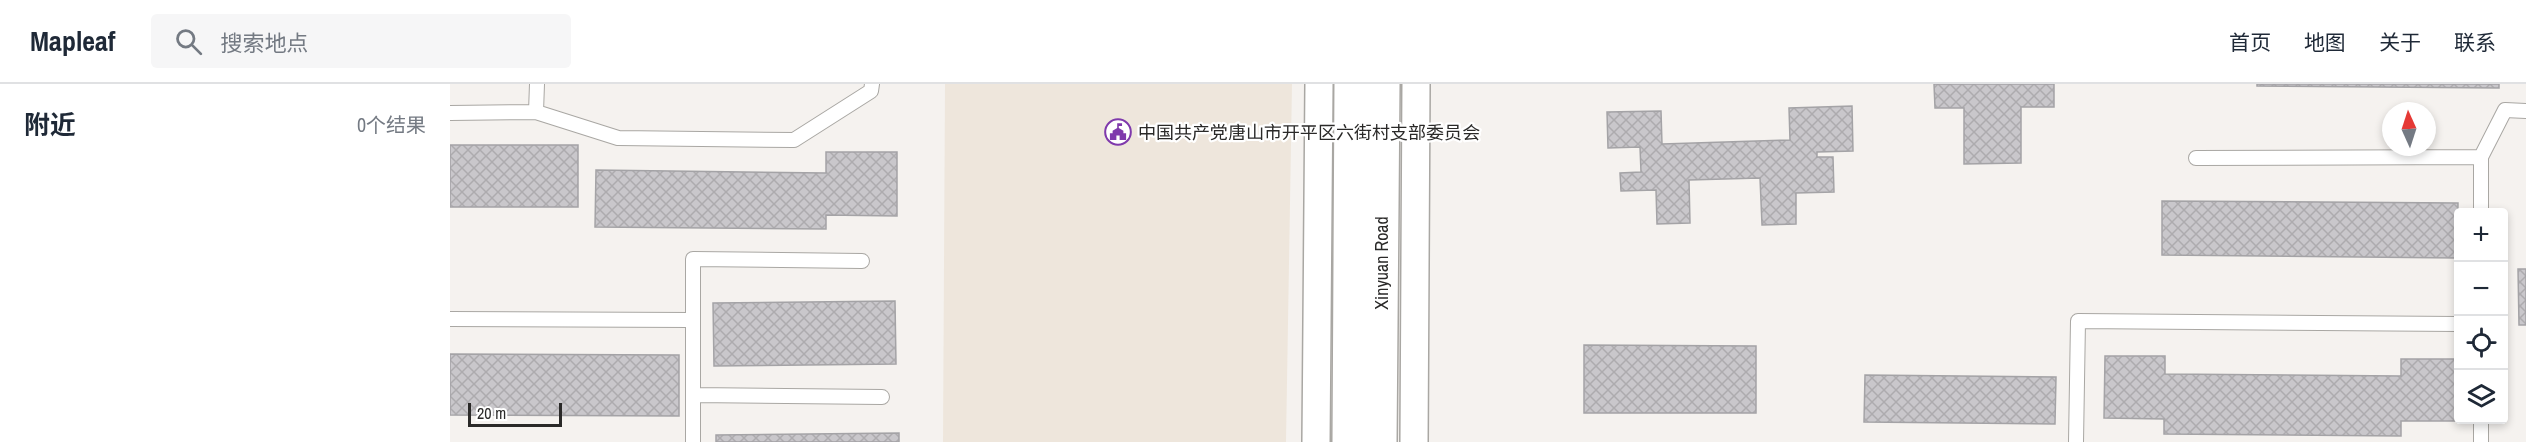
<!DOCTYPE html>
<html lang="zh">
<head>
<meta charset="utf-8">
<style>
  :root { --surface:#fff; --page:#f6f6f7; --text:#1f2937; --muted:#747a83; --line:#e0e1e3 }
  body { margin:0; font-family:"Archivo Narrow","Noto Sans SC",sans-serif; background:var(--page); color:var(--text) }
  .controls { position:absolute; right:18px; bottom:18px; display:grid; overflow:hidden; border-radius:6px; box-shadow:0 3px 9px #0003 }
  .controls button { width:54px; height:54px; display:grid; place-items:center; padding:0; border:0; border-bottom:2px solid var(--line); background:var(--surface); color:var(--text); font:30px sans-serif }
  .compass { position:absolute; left:1932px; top:18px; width:54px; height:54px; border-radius:50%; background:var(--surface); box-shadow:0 3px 9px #0003; rotate:357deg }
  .scale { position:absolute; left:18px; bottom:15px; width:94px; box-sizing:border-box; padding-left:6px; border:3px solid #2a2928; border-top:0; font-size:16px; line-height:21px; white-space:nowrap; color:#2a2928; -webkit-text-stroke:4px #fff; paint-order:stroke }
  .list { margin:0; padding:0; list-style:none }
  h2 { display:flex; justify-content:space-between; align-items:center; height:78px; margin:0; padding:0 24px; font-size:26px }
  h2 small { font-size:20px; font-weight:400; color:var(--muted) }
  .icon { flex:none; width:33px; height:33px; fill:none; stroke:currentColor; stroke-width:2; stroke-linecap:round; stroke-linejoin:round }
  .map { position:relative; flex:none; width:2076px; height:358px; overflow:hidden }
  header { display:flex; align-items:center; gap:36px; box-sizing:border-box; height:84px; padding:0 30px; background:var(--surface); border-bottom:2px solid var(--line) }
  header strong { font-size:28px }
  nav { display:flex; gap:33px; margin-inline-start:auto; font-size:21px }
  .search { width:420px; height:54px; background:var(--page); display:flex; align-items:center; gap:15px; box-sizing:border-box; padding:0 21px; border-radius:6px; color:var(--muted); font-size:22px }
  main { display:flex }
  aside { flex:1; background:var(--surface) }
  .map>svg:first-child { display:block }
  .built { fill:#eee6dc }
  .building { fill:url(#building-cross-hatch); stroke:#a4a3a6; stroke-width:1.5 }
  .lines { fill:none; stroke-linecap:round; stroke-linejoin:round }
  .lane-casing { stroke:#a9a7a3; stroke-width:16 }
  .street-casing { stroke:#a9a7a3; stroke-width:30 }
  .secondary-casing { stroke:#a9a7a3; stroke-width:36 }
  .lane { stroke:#fff; stroke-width:14 }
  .street { stroke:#fff; stroke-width:27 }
  .secondary { stroke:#fff; stroke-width:33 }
  .labels { text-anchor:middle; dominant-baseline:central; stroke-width:4.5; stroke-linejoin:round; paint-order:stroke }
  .poi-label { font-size:18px; fill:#2a2928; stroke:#fff; text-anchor:start }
  .street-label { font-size:18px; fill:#2a2928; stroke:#fff }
</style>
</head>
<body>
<header>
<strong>Mapleaf</strong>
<div class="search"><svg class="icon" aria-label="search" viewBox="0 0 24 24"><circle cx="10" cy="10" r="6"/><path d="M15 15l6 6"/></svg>搜索地点</div>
<nav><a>首页</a><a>地图</a><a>关于</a><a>联系</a></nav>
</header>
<main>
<aside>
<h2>附近<small>0个结果</small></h2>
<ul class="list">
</ul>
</aside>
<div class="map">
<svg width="2076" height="358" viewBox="0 0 2076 358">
  <defs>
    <pattern id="building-cross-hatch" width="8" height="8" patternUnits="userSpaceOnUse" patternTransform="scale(1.5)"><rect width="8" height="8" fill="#c9c7cb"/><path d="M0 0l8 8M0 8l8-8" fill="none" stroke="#adabae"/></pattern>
  </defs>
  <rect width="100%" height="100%" fill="#f5f2ef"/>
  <path class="built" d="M 495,0 L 842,0 L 836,358 L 493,358 Z"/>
  <path class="building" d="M 1484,0 L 1604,0 L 1604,23 L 1571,23 L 1571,79 L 1514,80 L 1514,24 L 1485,24 Z
    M 1807,0 L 2049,0 L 2049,4 L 1807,2 Z
    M 1402,22 L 1403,67 L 1367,68 L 1367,73 L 1383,73 L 1384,108 L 1346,109 L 1346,140 L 1312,141 L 1310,94 L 1239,96 L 1240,139 L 1207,140 L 1206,106 L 1171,107 L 1170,89 L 1191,88 L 1190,63 L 1158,64 L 1157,28 L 1211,27 L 1212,60 L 1340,56 L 1339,24 Z
    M 0,61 L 128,61 L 128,123 L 0,123 Z
    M 376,68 L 447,68 L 447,132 L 376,131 L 376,145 L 145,143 L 146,86 L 376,89 Z
    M 1712,117 L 2008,119 L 2007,174 L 1712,171 Z
    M 2068,185 L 2076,185 L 2076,241 L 2069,241 Z
    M 445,217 L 446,280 L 264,282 L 263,219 Z
    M 1134,261 L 1306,262 L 1306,329 L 1134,329 Z
    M 0,270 L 229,271 L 229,332 L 0,331 Z
    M 1655,272 L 1715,272 L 1715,290 L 1951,292 L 1951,275 L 2008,275 L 2009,337 L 1951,337 L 1951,352 L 1714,350 L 1714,335 L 1654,334 Z
    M 1415,291 L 1606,293 L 1605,340 L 1414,338 Z
    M 449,349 L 449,358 L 266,358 L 266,351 Z"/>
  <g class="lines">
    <g class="lane-casing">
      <path id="lane" d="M 86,28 L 87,0
        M 0,29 L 86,28 L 168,54 L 344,56 L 421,7 L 422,0
        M 1746,74 L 2031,73 L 2055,26 L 2076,27
        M 2031,129 L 2031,73
        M 0,235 L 241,236
        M 244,311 L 432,313
        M 2031,336 L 2031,358
        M 243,358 L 243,175 L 412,177
        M 1626,358 L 1628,237 L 2008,240"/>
    </g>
    <g class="street-casing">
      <path id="street" d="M 866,358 L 869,0
        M 964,358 L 966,0"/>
    </g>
    <g class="secondary-casing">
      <path id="secondary" d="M 899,358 L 901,0
        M 930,358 L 933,0"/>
    </g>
    <use href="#lane" class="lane"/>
    <use href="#street" class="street"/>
    <use href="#secondary" class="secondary"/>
  </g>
  <defs>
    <g id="civic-ring" transform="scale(1.35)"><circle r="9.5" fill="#fff" stroke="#7f39ac" stroke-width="1.5"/><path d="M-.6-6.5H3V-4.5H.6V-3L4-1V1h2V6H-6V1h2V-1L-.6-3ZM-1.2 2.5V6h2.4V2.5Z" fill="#7f39ac"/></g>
  </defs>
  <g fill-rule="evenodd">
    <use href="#civic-ring" x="668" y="48"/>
  </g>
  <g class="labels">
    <g class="poi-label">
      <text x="688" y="48">中国共产党唐山市开平区六街村支部委员会</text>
    </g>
    <g class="street-label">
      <text transform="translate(931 179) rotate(-90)">Xinyuan Road</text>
    </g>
  </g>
</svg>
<div class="controls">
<button>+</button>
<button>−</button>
<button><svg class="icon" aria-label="locate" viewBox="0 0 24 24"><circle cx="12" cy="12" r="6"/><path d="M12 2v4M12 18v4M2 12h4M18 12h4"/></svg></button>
<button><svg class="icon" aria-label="layers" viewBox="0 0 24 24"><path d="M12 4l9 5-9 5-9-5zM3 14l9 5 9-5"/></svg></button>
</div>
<svg class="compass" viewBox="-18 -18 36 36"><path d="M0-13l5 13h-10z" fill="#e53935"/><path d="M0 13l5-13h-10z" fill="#747a83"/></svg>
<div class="scale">20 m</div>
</div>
</main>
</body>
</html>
